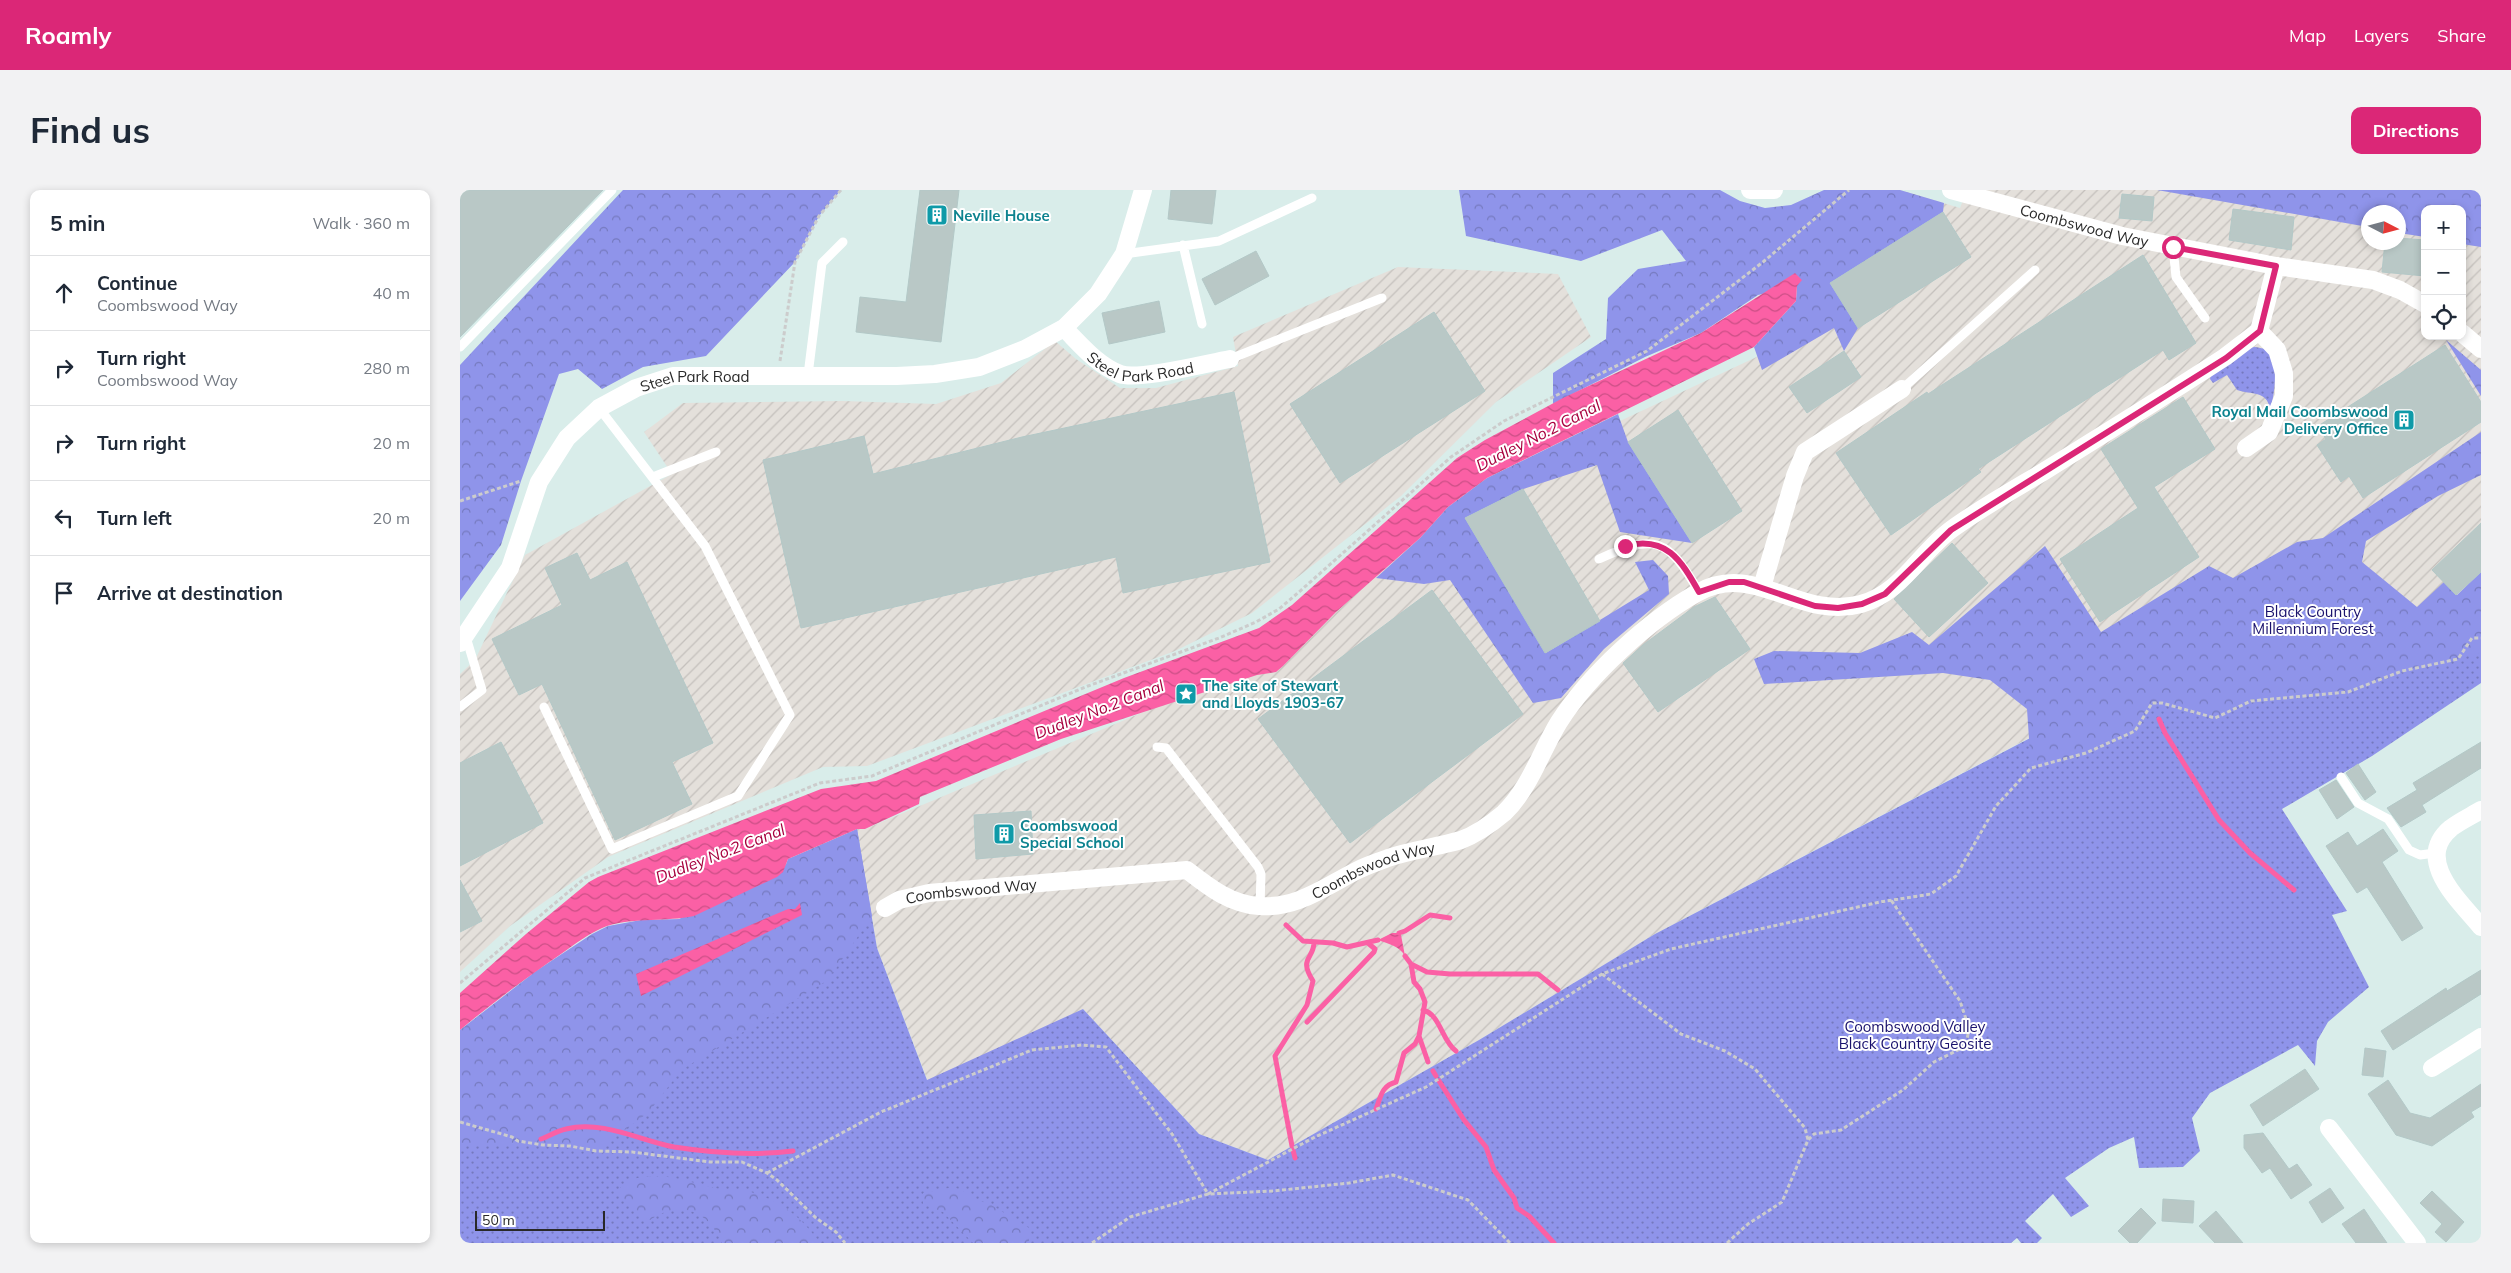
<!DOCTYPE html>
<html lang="en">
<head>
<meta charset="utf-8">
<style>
  :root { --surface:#fff; --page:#f2f2f3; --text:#1f2937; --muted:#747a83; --line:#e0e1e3; --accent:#db2777 }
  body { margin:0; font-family:Mulish,sans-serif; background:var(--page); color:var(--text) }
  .controls { position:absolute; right:15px; top:15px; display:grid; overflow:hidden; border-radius:10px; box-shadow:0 2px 8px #0003 }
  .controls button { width:45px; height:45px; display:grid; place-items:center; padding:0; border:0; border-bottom:1px solid var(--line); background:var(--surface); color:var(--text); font:25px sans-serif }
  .compass { position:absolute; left:1901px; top:15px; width:45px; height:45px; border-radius:50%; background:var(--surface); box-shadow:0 2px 8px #0003; rotate:96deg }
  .scale { position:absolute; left:15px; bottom:12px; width:130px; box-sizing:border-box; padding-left:5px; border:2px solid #292929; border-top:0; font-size:14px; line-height:18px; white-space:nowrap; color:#292929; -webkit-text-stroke:4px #fff; paint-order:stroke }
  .stop { position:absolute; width:15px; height:15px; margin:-11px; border:4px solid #db2777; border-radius:50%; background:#fff }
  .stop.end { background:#db2777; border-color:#fff; box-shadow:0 1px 5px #0008 }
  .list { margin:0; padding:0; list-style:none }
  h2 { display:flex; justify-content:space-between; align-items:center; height:65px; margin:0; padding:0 20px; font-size:21px }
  h2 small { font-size:16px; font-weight:400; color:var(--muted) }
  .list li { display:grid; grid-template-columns:32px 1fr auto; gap:15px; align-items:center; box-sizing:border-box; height:75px; padding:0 20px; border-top:1px solid var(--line) }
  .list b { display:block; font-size:19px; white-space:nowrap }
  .list p { margin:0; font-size:16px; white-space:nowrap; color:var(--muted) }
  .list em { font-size:16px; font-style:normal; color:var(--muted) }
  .icon { flex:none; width:28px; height:28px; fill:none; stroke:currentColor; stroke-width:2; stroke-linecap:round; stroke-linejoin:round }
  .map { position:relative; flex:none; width:2021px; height:1053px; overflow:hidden; border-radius:10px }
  header { display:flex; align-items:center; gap:30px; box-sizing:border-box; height:70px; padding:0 25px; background:var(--accent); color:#fff }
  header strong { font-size:24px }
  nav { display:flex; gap:28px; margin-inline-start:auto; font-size:18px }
  .intro { display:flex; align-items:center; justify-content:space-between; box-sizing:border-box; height:120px; padding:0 30px }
  h1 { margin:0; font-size:35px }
  .button { padding:12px 22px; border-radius:10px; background:var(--accent); color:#fff; font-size:18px; font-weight:700 }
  main { display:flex; gap:30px; padding:0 30px }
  aside { flex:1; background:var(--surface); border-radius:10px; box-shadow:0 2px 8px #0003 }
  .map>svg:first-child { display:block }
  .industrial { fill:url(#industrial-furrows) }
  .grass { fill:url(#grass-dots) }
  .forest { fill:url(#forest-crowns) }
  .water { fill:url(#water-waves) }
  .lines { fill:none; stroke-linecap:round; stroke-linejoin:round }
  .stream { stroke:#fb60a5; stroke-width:5 }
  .building { fill:#b9c8c6; stroke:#b3c8c7 }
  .path { stroke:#ccc; stroke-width:3; stroke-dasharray:4 2.5; stroke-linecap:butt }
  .lane { stroke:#fff; stroke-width:9 }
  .street { stroke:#fff; stroke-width:18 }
  .route { stroke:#db2777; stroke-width:6 }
  .labels { text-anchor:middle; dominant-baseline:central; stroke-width:4; stroke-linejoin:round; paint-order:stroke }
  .culture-label { font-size:15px; font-weight:bold; fill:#0d838f; stroke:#fff; text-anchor:start }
  .street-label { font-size:15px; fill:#292929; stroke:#fff }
  .park-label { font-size:15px; fill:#1a126d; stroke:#fff }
  .water-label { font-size:16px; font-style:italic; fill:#a6003d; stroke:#fff }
</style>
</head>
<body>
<header>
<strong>Roamly</strong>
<nav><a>Map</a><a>Layers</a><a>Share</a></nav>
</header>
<div class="intro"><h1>Find us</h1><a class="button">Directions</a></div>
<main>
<aside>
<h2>5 min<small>Walk · 360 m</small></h2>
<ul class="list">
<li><svg class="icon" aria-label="ahead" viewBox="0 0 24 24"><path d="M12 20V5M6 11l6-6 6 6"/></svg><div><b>Continue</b><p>Coombswood Way</p></div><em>40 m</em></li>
<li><svg class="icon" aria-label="right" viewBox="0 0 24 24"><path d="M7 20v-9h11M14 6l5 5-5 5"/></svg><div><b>Turn right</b><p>Coombswood Way</p></div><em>280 m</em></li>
<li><svg class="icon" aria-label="right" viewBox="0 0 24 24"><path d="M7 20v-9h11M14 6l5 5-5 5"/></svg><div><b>Turn right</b></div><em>20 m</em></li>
<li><svg class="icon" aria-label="left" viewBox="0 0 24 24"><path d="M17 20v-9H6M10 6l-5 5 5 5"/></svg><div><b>Turn left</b></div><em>20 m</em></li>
<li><svg class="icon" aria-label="arrive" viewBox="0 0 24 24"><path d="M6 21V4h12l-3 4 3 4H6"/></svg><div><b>Arrive at destination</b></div></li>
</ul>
</aside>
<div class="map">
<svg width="2021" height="1053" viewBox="0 0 2021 1053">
  <defs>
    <pattern id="industrial-furrows" width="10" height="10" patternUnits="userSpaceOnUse" patternTransform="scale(1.25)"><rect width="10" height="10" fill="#e4e0db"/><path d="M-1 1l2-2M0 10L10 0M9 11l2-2" fill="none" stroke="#c4c0bc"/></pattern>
    <pattern id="grass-dots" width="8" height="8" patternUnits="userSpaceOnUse" patternTransform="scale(1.25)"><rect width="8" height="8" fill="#8f94ea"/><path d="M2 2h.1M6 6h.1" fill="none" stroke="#7579be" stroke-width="1.8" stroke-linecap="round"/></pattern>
    <pattern id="forest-crowns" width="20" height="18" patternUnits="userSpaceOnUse" patternTransform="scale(1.25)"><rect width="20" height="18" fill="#8f94ea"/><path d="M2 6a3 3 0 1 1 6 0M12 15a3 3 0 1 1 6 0" fill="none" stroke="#7579be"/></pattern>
    <pattern id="water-waves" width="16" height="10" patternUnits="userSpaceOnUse" patternTransform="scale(1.25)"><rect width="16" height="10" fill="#fb60a5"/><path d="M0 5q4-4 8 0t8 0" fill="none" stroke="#cb4f86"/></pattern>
  </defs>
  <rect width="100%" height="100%" fill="#d9edea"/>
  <path class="industrial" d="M 1440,0 L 1500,18 L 1507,0 L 1699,0 L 1908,34 L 1908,52 L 1938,52 L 1939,40 L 1965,45 L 1965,146 L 2002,146 L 2002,52 L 2021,56 L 2021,438 L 1575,545 L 1195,744 L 1019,850 L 808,970 L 739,944 L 623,819 L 470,897 L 417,758 L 397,639 L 405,639 L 779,482 L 1015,299 L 1371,132 L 1348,97 Z
    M 938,77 L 1098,84 L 1131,147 L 1036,212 L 941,306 L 792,423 L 715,461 L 407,576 L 363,577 L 148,667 L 50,736 L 0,782 L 0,484 L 15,470 L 65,365 L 212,284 L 184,242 L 223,213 L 383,211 L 476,214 L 541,193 L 595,151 L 616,169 L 660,198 L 696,198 L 778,176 L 773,147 Z"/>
  <path class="grass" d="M 1795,157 C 1799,158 1804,158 1807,160 C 1819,170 1815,206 1810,219 C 1807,200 1791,205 1777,200 L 1767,185 L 1753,193 L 1750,189 L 1751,185 L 1787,158 Z
    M 2021,438 L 2021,493 L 1912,566 L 1822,619 L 1887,721 L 1872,725 L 1909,797 L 1868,832 L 1857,851 L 1855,876 L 1838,855 L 1750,903 L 1732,928 L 1740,961 L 1723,977 L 1679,978 L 1674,947 L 1649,958 L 1605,988 L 1629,1016 L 1611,1027 L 1593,1004 L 1565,1031 L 1582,1048 L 1577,1053 L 1561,1053 L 1557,1048 L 1551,1053 L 0,1053 L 0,840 L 397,639 L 417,758 L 467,890 L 623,819 L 739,944 L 808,970 L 1019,850 L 1195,744 L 1576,545 L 1599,536 L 1931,448 Z"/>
  <path class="forest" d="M 163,0 L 381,0 L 359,26 L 335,72 L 246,166 L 183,177 L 142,199 L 118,179 L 99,184 L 61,291 L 41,355 L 0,411 L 0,175 Z
    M 999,0 L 1260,0 L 1280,11 L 1305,18 L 1331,15 L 1364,0 L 1440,0 L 1484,13 L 1483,22 L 1370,93 L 1398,138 L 1384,161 L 1374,138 L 1302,180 L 1294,157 L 1336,111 L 1337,96 L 1298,105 L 1241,143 L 1185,167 L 1093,214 L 1093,183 L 1146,149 L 1148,108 L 1178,79 L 1226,71 L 1202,40 L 1121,71 L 1006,46 Z
    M 1697,0 L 2021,0 L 2021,57 L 2002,54 L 2002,19 L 1965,19 L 1965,47 L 1939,43 L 1938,22 L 1908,22 L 1908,37 Z
    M 1986,150 L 2021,180 L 2021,206 Z
    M 1158,224 L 1168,252 L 1232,353 L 1160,342 L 1137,275 L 1063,299 L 1005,328 L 1086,463 L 1189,400 L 1175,372 L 1193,370 L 1208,386 L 1209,404 L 1144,459 L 1101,508 L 1073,513 L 990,390 L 964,394 L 916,388 L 960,348 L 988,317 L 1027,288 Z
    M 2021,242 L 2021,285 L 1978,306 L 1906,351 L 1902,372 L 1957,417 L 1984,392 L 1997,405 L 2021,382 L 2021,463 L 1942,481 L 1888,502 L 1791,511 L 1755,528 L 1702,513 L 1692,513 L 1675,541 L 1626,563 L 1571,578 L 1567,519 L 1530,490 L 1483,483 L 1304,494 L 1294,469 L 1314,461 L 1400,463 L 1452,442 L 1469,455 L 1585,356 L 1641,442 L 1749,376 L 1773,388 L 1837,352 L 1863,348 Z
    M 397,639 L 412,726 L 368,790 L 221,880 L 189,922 L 136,961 L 83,955 L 0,955 L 0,840 L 76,781 L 132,744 L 148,736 L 181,730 L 221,729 L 323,682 L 328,669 Z
    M 200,986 C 221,988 240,995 260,999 C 270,1000 281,999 291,1002 C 323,1013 340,1026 360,1053 L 262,1053 C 248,1021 221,1009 190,1030 C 177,1027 168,1011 157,1002 C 167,986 183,987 200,986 Z
    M 494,997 L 507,1003 L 514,1010 L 528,1013 L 569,1038 L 569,1053 L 513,1053 L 483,1022 L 463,1014 L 463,1003 Z"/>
  <path class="water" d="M 1335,83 L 1342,90 L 1337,96 L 1336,111 L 1294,157 L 1027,288 L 988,317 L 960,348 L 876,422 L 823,476 L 816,482 L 797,485 L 601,549 L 460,607 L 459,614 L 405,639 L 397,639 L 328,669 L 323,682 L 317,687 L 234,726 C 206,732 176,727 147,736 C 131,742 115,754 101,764 C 66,788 32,813 0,840 L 0,803 L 66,744 L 129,692 L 138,687 L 361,599 L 416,591 L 664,488 L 799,438 L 832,415 L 997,268 L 1025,250 L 1103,208 L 1241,143 Z
    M 340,713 L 342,725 L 181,806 L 176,784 L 328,719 L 335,719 Z
    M 932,743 L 939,743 L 941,745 L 945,766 C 939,756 929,754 918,750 Z"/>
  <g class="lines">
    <path class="stream" d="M 1699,529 L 1705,543 L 1759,630 L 1790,663 L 1834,700
      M 826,735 L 843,751 L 873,753 L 887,757 L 918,750
      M 939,743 L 945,741 L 970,725 L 990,728
      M 945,766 L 951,774 L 954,792 L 960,799 L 965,812 L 959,846 L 968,872
      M 951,774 L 967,782 L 990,784 L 1078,784 L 1098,800
      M 963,820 C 980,824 982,851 996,861
      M 847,832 L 914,762 L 915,759 L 908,753
      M 973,881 L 976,886
      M 979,891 L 1004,930 L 1026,957 L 1034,980 L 1054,1008 L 1057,1018 L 1069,1026 L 1094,1053
      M 916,919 C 921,907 921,896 936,892 L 944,863 L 955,854 L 959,846
      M 81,949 C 89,946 97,941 106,939 C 142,930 179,950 214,957 C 253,963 294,966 333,961
      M 832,956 L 815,866 L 847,815 L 853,791 C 838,767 854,770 854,752
      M 833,960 L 835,968"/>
  </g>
  <path class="building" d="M 0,0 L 143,0 L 0,147 Z
    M 460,0 L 499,0 L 481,152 L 396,142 L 400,107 L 446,112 Z
    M 711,0 L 756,0 L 752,34 L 708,29 Z
    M 1662,4 L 1694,7 L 1692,31 L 1659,28 Z
    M 1773,19 L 1834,27 L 1831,60 L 1769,50 Z
    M 1483,22 L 1511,67 L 1398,138 L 1370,93 Z
    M 1938,48 L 1965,50 L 1965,86 L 1922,82 L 1925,52 L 1938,52 Z
    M 796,61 L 809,86 L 755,115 L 742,89 Z
    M 1683,65 L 1736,153 L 1709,170 L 1703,160 L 1518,279 L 1521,282 L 1431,345 L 1376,263 L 1467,202 L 1468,204 Z
    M 699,111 L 705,142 L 649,154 L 642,123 Z
    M 974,122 L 1025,201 L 880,293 L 830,214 Z
    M 1985,155 L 2021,212 L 2021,232 L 1903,308 L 1889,286 L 1881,292 L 1857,255 L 1866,249 L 1858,236 Z
    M 1384,161 L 1401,187 L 1347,223 L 1329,197 Z
    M 774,202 L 810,372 L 663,403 L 656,367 L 341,438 L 303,270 L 404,246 L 413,284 L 562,247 Z
    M 1723,207 L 1755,259 L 1694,297 L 1739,367 L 1640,432 L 1600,369 L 1678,318 L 1641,259 Z
    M 1218,220 L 1282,321 L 1232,353 L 1168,252 Z
    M 1063,299 L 1140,431 L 1085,463 L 1005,328 Z
    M 2021,333 L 2021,382 L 1996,405 L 1972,380 Z
    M 1492,353 L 1528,393 L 1469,447 L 1434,409 Z
    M 117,363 L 130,390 L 167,372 L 253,553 L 212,572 L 232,614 L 155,650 L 82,494 L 59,505 L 32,449 L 102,415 L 85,378 Z
    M 972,400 L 1063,524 L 890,653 L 798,529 Z
    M 1255,407 L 1290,459 L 1198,522 L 1163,473 L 1183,455 L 1234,417 Z
    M 41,552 L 83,633 L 0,676 L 0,573 Z
    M 2021,552 L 2021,578 L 1962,615 L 1966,622 L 1941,637 L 1927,618 L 1957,600 L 1953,593 Z
    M 1898,574 L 1916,602 L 1905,610 L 1886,583 Z
    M 1876,590 L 1894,617 L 1877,629 L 1859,600 Z
    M 571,621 L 573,664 L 516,669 L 514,625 Z
    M 1923,639 L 1938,661 L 1922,672 L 1963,738 L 1942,751 L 1907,697 L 1897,703 L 1866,656 L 1888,642 L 1897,656 Z
    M 0,690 L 22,731 L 0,742 Z
    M 2021,780 L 2021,804 L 1933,860 L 1921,841 L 1986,798 L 1987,801 Z
    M 1905,858 L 1926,861 L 1923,887 L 1902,885 Z
    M 1845,879 L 1859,899 L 1803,936 L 1790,915 Z
    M 1928,890 L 1950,923 L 1970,928 L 2021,894 L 2021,916 L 2011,922 L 2014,927 L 1972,956 L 1936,945 L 1908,904 Z
    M 1803,943 L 1829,979 L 1837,974 L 1852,995 L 1831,1009 L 1810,978 L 1802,983 L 1784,958 L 1784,945 Z
    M 1870,998 L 1884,1018 L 1862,1033 L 1849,1012 Z
    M 1972,1001 L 2004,1032 L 1986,1052 L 1975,1042 L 1982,1034 L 1960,1013 Z
    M 1703,1009 L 1734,1011 L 1733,1033 L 1702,1031 Z
    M 1681,1018 L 1696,1033 L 1677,1053 L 1670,1053 L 1658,1041 Z
    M 1904,1019 L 1918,1040 L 1927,1053 L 1896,1053 L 1882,1034 Z
    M 1756,1021 L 1783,1053 L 1755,1053 L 1739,1036 Z"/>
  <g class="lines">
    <path class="path" d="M 320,171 L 335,72 L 359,26 L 381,0
      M 0,311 L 61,291
      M 1142,784 L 1221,844 L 1265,861 L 1295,879 L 1345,938 L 1348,950
      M 0,793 L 125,688 L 360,593 L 412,586 L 628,496 L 759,448 L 796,432 L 819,419 L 839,402 L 991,267 L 1044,231 L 1187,161 L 1303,72 L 1389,0
      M 0,932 L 52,947 L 58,951 L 83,955 L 110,956 L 136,961 L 172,962 L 250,972 L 282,972 L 307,983 L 317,990 L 356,1028 L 376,1042 L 385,1053
      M 307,983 L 421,922 L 572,860 L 622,855 L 646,857 L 712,944 L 748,1004 L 855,947 L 966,897 L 1142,784 L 1211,759 L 1420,712 L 1471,704 L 1496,686 L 1536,616 L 1571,578 L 1626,563 L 1675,541 L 1692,513 L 1702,513 L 1755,528 L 1791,511 L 1888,502 L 1942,481 L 1998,469 L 2012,448 L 2021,448
      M 632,1053 L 670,1027 L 748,1004 L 813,1001 L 889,993 L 933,985 L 1008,1010 L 1050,1053
      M 1267,1053 L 1288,1034 L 1322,1012 L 1348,950 L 1354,944 L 1381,940 L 1443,900 L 1474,872 L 1506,856 L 1509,838 L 1500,811 L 1431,710"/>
    <path class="lane" d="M 723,55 L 742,134
      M 1713,57 L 1716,87 L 1745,128
      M 664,64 L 759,51 L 852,8
      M 0,157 L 152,0
      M 770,169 L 922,108
      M 348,185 L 362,73 L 383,52
      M 1442,199 L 1575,80
      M 193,287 L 256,262
      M 1139,369 C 1195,343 1208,348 1239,402
      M 0,517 L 22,500 L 6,447
      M 84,517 L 152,659 L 278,606 L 330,525 L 245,356 L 139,218
      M 697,557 L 706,558 L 798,677 L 801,684 L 800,716
      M 1881,587 L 1898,613 L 1928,629 L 1949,660 L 1960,665 L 1975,663"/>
    <g class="street">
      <path d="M 1290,0 L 1314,0"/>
      <path id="s1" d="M 1491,0 L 1662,46 L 1816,76 L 1913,90 L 1940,100 L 1965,114"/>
      <path id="s2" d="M 604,138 C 621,155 637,175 660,184 C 678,191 747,173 770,169"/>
      <path d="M 2002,143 L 2021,159"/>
      <path d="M 1786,258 L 1809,242 L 1824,206 L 1824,183 L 1817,160 L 1799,141"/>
      <path d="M 1302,397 L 1335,286 L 1345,262 L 1442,199"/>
      <path id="s3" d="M 0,453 L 50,378 L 79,292 L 107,248 L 139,218 L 176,198 L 213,186 L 437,186 L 475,184 L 519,177 L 565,159 L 604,138 L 638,104 L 664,64 L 683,0"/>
      <path d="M 2021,620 C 2011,626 2000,631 1991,638 C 1953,670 2000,711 2021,737"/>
      <path id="s4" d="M 425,718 L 439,710 L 469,703 L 727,680 C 749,697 770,714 799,716 C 837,719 866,696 898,680 C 908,675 918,672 928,668 C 952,660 977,657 1001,650 C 1017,644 1031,634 1044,623 C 1070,598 1081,561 1099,532 C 1129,485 1189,430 1237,403 C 1295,370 1339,431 1401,414 C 1442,403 1460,362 1492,339 C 1521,318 1553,300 1583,282 C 1644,244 1705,206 1765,167 L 1799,141 L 1816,76"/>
      <path d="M 1972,878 L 2021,847"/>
      <path d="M 1869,938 L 1957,1053"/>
    </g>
  </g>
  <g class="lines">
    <path class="route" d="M 1165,356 C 1206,345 1221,370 1239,402 L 1269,392 L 1284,392 L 1355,416 L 1378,418 L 1402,414 L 1425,404 L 1491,340 L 1766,168 L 1800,141 L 1816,76 L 1713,57"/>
  </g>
  <defs>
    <g id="building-square" transform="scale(1.125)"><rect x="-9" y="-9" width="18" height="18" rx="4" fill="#0f9aa8" stroke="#fff"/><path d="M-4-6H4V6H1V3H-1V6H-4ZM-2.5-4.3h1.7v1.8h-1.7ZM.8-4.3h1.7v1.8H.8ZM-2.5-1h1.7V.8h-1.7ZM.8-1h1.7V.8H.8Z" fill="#fff"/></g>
    <g id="sight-square" transform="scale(1.125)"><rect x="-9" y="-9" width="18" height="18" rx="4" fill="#0f9aa8" stroke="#fff"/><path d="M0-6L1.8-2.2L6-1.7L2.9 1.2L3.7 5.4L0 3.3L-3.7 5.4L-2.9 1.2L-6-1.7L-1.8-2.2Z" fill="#fff"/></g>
  </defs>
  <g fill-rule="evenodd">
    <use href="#building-square" x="477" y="25"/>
    <use href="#building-square" x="1944" y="230"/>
    <use href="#sight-square" x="726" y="504"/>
    <use href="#building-square" x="544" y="644"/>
  </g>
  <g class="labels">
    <g class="culture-label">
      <text x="493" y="25">Neville House</text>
      <text x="1928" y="221" text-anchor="end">Royal Mail Coombswood<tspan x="1928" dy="17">Delivery Office</tspan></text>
      <text x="742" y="495">The site of Stewart<tspan x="742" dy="17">and Lloyds 1903-67</tspan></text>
      <text x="560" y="635">Coombswood<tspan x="560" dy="17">Special School</tspan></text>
    </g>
    <g class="street-label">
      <text stroke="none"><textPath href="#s1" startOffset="138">Coombswood Way</textPath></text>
      <text stroke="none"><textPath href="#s2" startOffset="92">Steel Park Road</textPath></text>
      <text stroke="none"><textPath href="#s3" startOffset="379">Steel Park Road</textPath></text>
      <text stroke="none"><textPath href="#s4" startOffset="509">Coombswood Way</textPath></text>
      <text stroke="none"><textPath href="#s4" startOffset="89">Coombswood Way</textPath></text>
    </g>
    <g class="park-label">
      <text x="1853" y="421">Black Country<tspan x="1853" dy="17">Millennium Forest</tspan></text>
      <text x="1455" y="836">Coombswood Valley<tspan x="1455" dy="17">Black Country Geosite</tspan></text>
    </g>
    <g class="water-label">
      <text transform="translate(1078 245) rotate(-27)">Dudley No.2 Canal</text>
      <text transform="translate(639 519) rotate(-21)">Dudley No.2 Canal</text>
      <text transform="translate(260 663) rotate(-21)">Dudley No.2 Canal</text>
    </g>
  </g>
</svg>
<div class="controls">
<button>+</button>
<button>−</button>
<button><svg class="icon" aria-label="locate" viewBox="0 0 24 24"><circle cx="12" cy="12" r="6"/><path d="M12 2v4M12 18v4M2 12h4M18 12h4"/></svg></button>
</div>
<svg class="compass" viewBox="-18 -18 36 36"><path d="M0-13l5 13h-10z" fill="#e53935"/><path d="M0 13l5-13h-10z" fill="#747a83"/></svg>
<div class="scale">50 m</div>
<div class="stop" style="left:1713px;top:57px"></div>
<div class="stop end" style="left:1165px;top:356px"></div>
</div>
</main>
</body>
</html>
